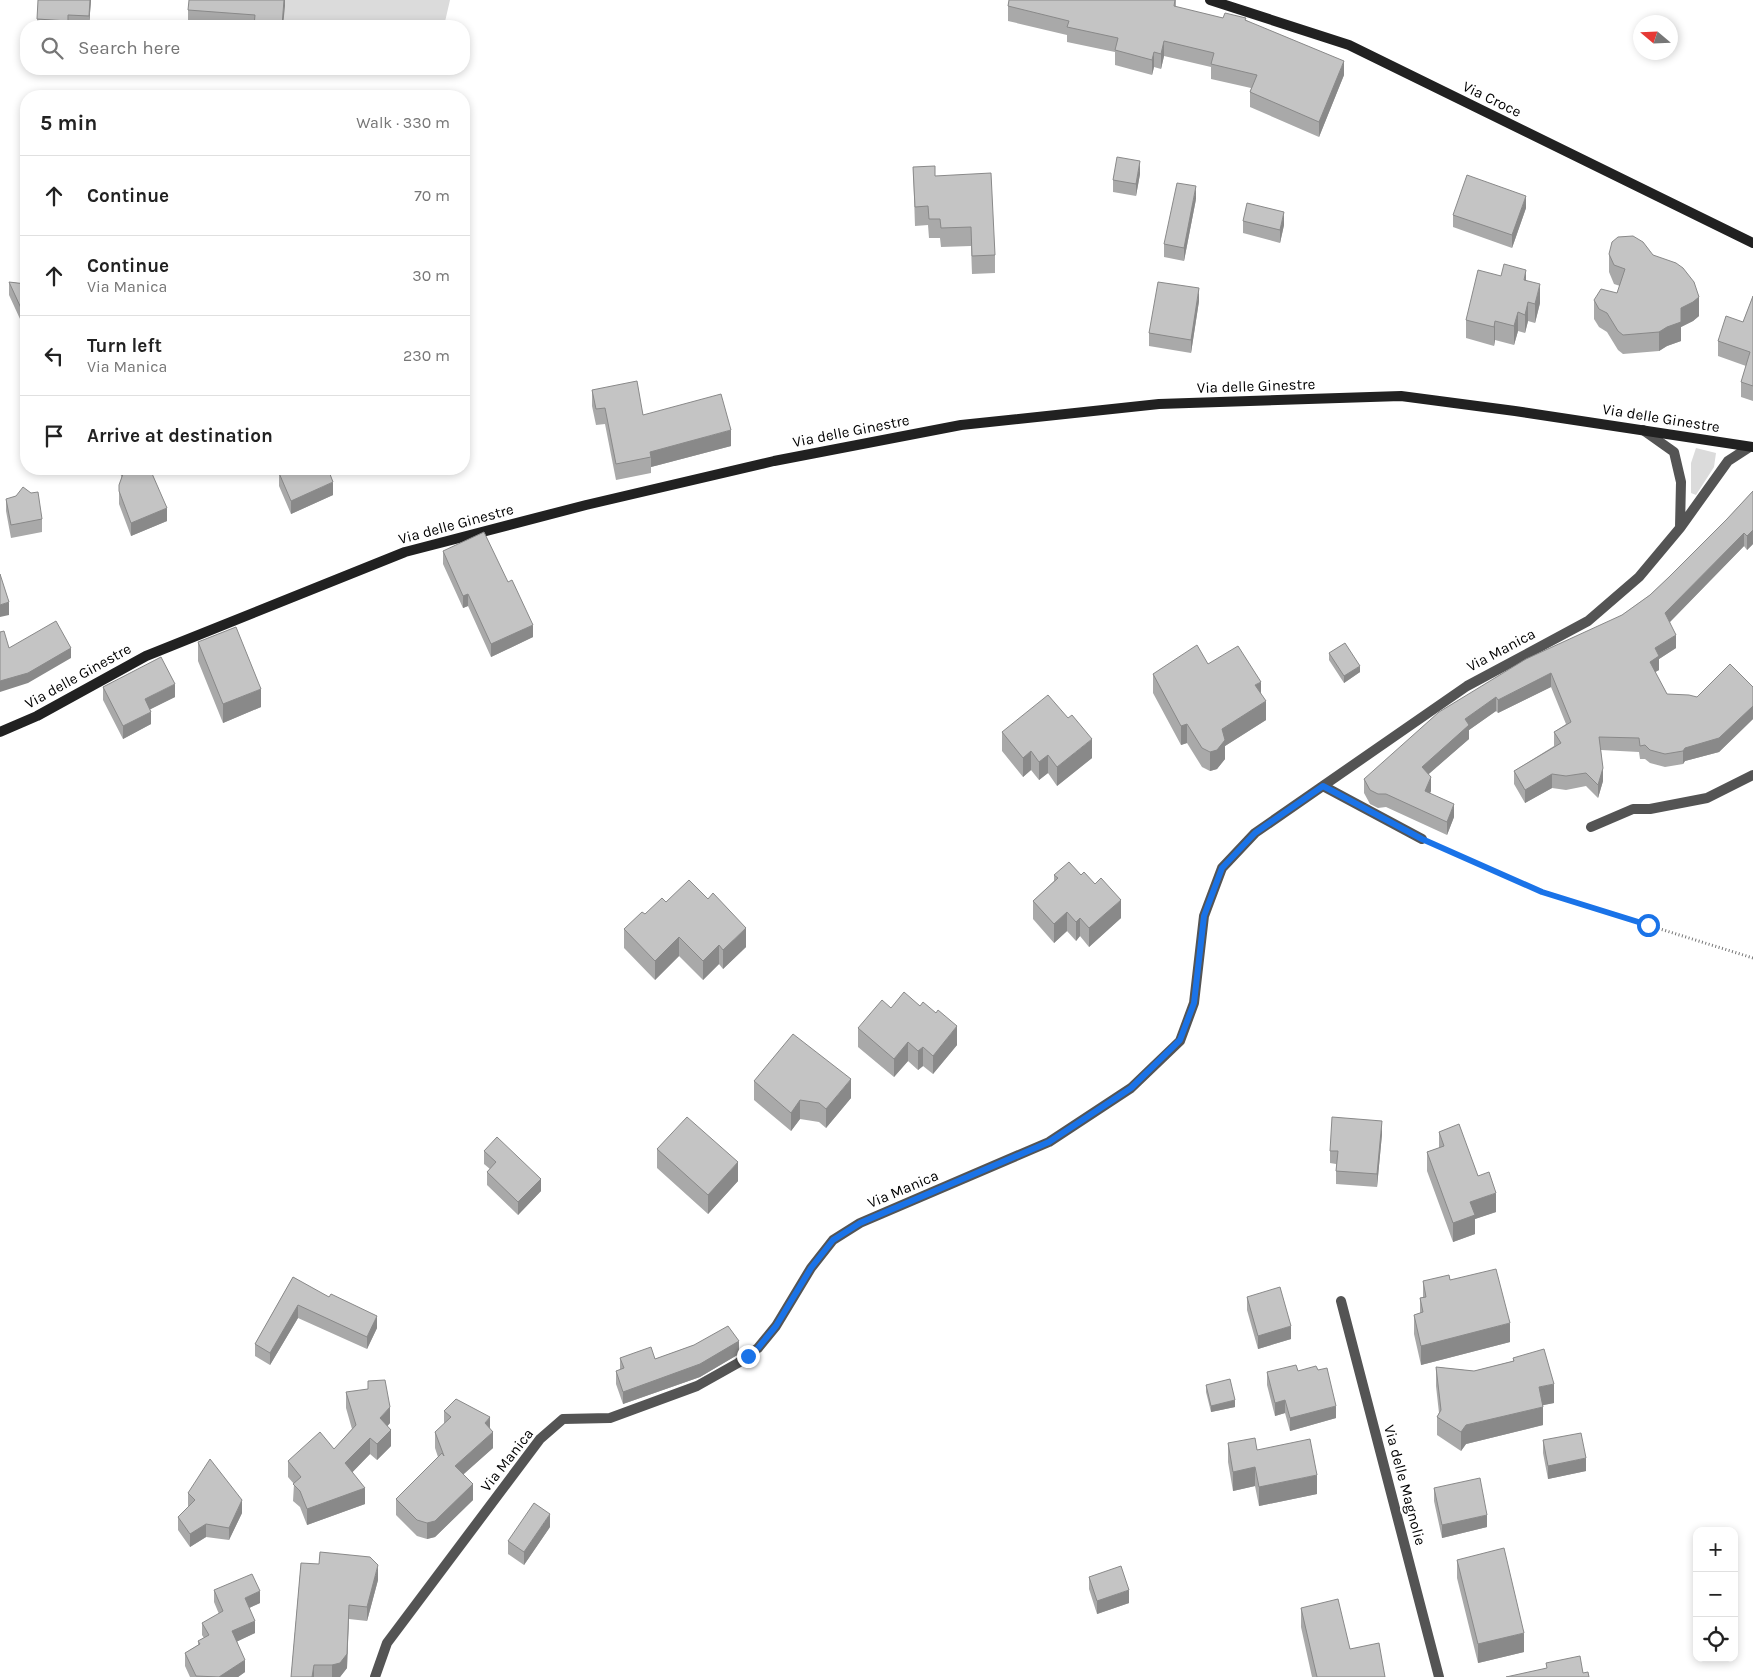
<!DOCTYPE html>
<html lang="en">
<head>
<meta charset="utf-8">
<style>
  :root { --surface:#fff; --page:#f2f2f2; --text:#222; --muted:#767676; --line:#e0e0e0 }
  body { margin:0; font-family:Karla,sans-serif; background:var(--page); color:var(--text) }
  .controls { position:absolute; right:15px; bottom:15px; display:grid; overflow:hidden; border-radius:10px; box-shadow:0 2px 8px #0003 }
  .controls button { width:45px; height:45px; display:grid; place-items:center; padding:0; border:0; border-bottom:1px solid var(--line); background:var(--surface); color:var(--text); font:25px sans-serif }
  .compass { position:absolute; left:1633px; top:15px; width:45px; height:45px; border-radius:50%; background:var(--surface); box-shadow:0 2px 8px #0003; rotate:289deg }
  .stop { position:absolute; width:15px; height:15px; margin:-11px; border:4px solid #1a73e8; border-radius:50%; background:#fff }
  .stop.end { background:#1a73e8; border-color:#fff; box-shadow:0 1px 5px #0008 }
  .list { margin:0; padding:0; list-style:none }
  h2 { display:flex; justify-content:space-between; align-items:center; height:65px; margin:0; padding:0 20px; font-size:21px }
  h2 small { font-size:16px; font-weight:400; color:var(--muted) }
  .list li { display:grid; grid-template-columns:32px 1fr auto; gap:15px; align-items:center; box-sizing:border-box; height:80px; padding:0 20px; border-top:1px solid var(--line) }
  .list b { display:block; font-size:19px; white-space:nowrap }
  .list p { margin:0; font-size:16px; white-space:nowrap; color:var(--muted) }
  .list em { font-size:16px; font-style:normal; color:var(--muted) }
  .icon { flex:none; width:28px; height:28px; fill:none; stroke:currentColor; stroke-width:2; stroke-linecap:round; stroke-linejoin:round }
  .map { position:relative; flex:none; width:1753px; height:1677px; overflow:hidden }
  .search { position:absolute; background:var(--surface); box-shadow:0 2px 8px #0003; left:20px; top:20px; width:450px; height:55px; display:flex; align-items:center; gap:12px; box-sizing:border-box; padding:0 18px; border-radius:20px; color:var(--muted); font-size:19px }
  .panel { position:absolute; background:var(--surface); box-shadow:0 2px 8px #0003; left:20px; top:90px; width:450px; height:385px; border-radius:20px }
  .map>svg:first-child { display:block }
  .green { fill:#dbdbdb }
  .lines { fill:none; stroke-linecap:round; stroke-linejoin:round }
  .path { stroke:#767676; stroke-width:3; stroke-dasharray:1 2.5; stroke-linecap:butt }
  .street { stroke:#545454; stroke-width:10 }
  .secondary { stroke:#212121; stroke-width:10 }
  .wall { fill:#a9a9a9 }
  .shaded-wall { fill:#898989 }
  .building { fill:#c4c4c4; stroke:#898989 }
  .route { stroke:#1a73e8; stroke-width:6 }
  .labels { text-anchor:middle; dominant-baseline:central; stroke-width:5; stroke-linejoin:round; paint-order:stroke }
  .street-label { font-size:15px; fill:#000; stroke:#fff }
</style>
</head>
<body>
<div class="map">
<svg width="1753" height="1677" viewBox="0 0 1753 1677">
  <rect width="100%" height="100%" fill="#fff"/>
  <path class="green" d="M 285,0 L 450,0 L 444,26 L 283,26 Z
    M 1696,448 L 1716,453 L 1714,467 L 1696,495 L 1691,493 L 1691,463 Z"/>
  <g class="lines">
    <path class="path" d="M 1436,845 L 1542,892 L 1753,958"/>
    <path class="street" d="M 1643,430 L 1674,452 L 1681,482 L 1680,527
      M 1323,786 L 1422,839
      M 1591,827 L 1633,809 L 1650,809 L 1707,798 L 1753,775
      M 1341,1301 L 1439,1677
      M 375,1677 L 387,1643 L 540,1439 L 563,1419 L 610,1418 L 697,1386 L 738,1363 L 758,1348 L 776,1326 L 811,1268 L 833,1240 L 860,1223 L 1049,1142 L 1131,1088 L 1180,1041 L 1194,1003 L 1204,916 L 1222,868 L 1255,833 L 1467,686 L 1588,621 L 1639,577 L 1680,528 L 1728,461 L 1748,448"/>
    <path class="secondary" d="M 1210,0 L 1349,45 L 1753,243
      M 0,732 L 37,716 L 146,656 L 405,552 L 586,505 L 774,461 L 961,425 L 1159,404 L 1401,396 L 1515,411 L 1753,447"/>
  </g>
  <path class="wall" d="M 91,0 L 89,26 L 37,26 L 37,19 Z
    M 285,0 L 283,26 L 188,26 L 188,10 Z
    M 1009,0 L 1176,0 L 1176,7 L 1223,18 L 1246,20 L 1344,75 L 1319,137 L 1250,107 L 1250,92 L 1251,88 L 1211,79 L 1211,67 L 1164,56 L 1161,69 L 1154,67 L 1152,75 L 1115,65 L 1115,52 L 1067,42 L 1067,35 L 1008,21 L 1008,6 Z
    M 913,167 L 935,176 L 995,255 L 995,273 L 972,274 L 971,246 L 941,247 L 940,238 L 929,238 L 928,225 L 915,226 Z
    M 1140,174 L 1136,196 L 1113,192 L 1113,180 Z
    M 1196,199 L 1184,261 L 1164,257 L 1164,244 Z
    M 1526,208 L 1512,248 L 1453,227 L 1453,215 Z
    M 1243,221 L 1284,225 L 1280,243 L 1243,233 Z
    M 1609,254 L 1699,316 L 1693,321 L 1681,327 L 1681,341 L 1667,346 L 1659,351 L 1623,354 L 1618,350 L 1607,332 L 1599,327 L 1594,319 L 1594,300 L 1617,293 L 1620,286 L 1614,284 L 1609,272 Z
    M 1501,276 L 1526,280 L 1540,303 L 1535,323 L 1528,321 L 1525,333 L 1518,331 L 1514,345 L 1495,340 L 1494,346 L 1466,338 L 1466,320 Z
    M 9,282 L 26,284 L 26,332 L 9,295 Z
    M 1753,296 L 1753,401 L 1741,397 L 1741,382 L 1746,366 L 1718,356 L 1718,341 L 1743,322 Z
    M 1199,301 L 1191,353 L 1149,346 L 1149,333 Z
    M 592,390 L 643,415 L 731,446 L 651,467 L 651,473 L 616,480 L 605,424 L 596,425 L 592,406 Z
    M 118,469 L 144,469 L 167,521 L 131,536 L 119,504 L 119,485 L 122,478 Z
    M 279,473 L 333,495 L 291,514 L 279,486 Z
    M 1753,491 L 1753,544 L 1747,550 L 1744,546 L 1670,622 L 1676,648 L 1659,659 L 1659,670 L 1655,672 L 1667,694 L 1697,697 L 1753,687 L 1753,719 L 1719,752 L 1685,761 L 1683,764 L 1665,767 L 1650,763 L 1645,759 L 1640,759 L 1639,752 L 1601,750 L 1603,781 L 1598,798 L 1586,786 L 1566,790 L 1552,788 L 1525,803 L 1514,784 L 1514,771 L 1554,746 L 1554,732 L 1566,724 L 1551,687 L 1498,713 L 1496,711 L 1469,730 L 1469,739 L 1428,774 L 1431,791 L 1430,793 L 1454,817 L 1447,835 L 1386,807 L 1378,808 L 1370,804 L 1364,793 L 1364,779 L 1622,615 L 1650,595 L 1669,577 L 1727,519 Z
    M 6,499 L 42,519 L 42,532 L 11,538 L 6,511 Z
    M 443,551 L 533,637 L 491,657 L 468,606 L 463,608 L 443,564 Z
    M 198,642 L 261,707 L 223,723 L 198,661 Z
    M 1329,653 L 1360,672 L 1344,683 L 1329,660 Z
    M 1208,664 L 1261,693 L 1266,720 L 1225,746 L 1225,759 L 1217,769 L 1210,771 L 1202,767 L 1187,743 L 1181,745 L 1153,693 L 1153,674 Z
    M 103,687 L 175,697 L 150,709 L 151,724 L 123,739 L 103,700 Z
    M 1002,732 L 1092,758 L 1057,786 L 1048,773 L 1039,780 L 1031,770 L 1023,777 L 1002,751 Z
    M 1054,875 L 1081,875 L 1121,918 L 1089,947 L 1080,936 L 1076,941 L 1067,931 L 1054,943 L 1033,919 L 1033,901 L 1054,881 Z
    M 666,902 L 746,947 L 723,969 L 719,964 L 703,980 L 679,956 L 655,980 L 624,948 L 624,929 L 645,914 Z
    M 891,1008 L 957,1045 L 933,1074 L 923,1066 L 918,1070 L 908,1061 L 894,1077 L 858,1047 L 858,1028 Z
    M 754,1081 L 851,1098 L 826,1128 L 819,1122 L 800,1119 L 791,1131 L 754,1100 Z
    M 1439,1132 L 1478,1176 L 1496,1212 L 1475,1219 L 1475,1234 L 1453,1242 L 1427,1171 L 1427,1152 L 1439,1148 Z
    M 1382,1134 L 1377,1187 L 1336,1184 L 1336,1164 L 1330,1163 L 1330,1151 Z
    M 657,1149 L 738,1181 L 708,1214 L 657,1168 Z
    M 484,1151 L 541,1191 L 518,1215 L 487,1185 L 487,1172 L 490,1169 L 484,1164 Z
    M 293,1277 L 377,1328 L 367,1349 L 298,1318 L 270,1365 L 255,1356 L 255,1344 Z
    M 1450,1280 L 1510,1342 L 1421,1365 L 1414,1334 L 1414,1315 L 1420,1313 L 1420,1298 L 1423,1297 L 1423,1281 Z
    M 1247,1297 L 1291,1339 L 1258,1349 L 1247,1310 Z
    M 694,1345 L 739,1354 L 700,1377 L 623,1404 L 616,1384 L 616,1371 L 620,1370 L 620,1358 L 655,1359 Z
    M 1513,1358 L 1554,1403 L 1543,1405 L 1543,1425 L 1466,1444 L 1461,1451 L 1437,1435 L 1437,1417 L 1439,1413 L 1436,1386 L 1436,1367 L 1474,1371 L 1513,1361 Z
    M 1298,1371 L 1336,1418 L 1290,1431 L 1285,1413 L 1275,1416 L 1267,1385 L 1267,1372 Z
    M 1206,1385 L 1235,1407 L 1211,1412 L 1206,1392 Z
    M 346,1392 L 390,1423 L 387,1426 L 391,1446 L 377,1460 L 370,1454 L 352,1472 L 365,1504 L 307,1525 L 300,1507 L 293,1501 L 294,1484 L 288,1477 L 288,1461 L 334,1449 L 352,1429 L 346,1408 Z
    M 444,1411 L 490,1428 L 493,1448 L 463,1474 L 473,1500 L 435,1537 L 427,1539 L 417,1536 L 396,1515 L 396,1499 L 438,1457 L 435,1448 L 435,1432 L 444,1424 Z
    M 1543,1440 L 1586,1471 L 1548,1479 L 1543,1453 Z
    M 1228,1443 L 1257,1450 L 1317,1494 L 1259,1506 L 1255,1486 L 1233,1491 L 1228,1462 Z
    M 1434,1488 L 1487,1527 L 1442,1538 L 1434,1501 Z
    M 188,1493 L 242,1513 L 229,1540 L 206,1537 L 190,1547 L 178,1530 L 178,1517 L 189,1507 L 188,1506 Z
    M 550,1527 L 524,1565 L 508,1554 L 508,1541 Z
    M 1457,1560 L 1524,1652 L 1478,1663 L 1457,1578 Z
    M 301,1563 L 378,1580 L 367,1621 L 349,1619 L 347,1668 L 340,1677 L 291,1677 Z
    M 1089,1577 L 1129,1603 L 1097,1614 L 1089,1589 Z
    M 214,1590 L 260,1603 L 249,1608 L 255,1633 L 237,1641 L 245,1672 L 238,1677 L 190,1677 L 185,1666 L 185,1653 L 198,1645 L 198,1641 L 204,1638 L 202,1635 L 202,1623 L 219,1614 L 214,1602 Z
    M 1301,1608 L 1350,1649 L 1385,1677 L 1312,1677 L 1301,1627 Z"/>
  <path class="shaded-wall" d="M 90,0 L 91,0 L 89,26 L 89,16 Z
    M 284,0 L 285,0 L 285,6 L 283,26 L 282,26 Z
    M 1164,41 L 1164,56 L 1161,69 L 1161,54 Z
    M 1154,52 L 1154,67 L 1152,75 L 1152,60 Z
    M 1344,61 L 1344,75 L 1319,137 L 1319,122 Z
    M 1140,161 L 1140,174 L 1136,196 L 1136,184 Z
    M 1196,186 L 1196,199 L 1184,261 L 1184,248 Z
    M 1526,196 L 1526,208 L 1512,248 L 1512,235 Z
    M 1284,212 L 1284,225 L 1280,243 L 1280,230 Z
    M 1526,270 L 1526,289 L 1524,280 Z
    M 1540,284 L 1540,303 L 1535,323 L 1535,304 Z
    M 1199,288 L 1199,301 L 1191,353 L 1191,340 Z
    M 1699,297 L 1699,316 L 1693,321 L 1681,327 L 1681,341 L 1667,346 L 1659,351 L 1659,332 L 1681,308 Z
    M 1528,302 L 1528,321 L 1525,333 L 1525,315 Z
    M 1518,312 L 1518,331 L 1514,345 L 1514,326 Z
    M 1495,321 L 1495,340 L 1494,346 L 1494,327 Z
    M 731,430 L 731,446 L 651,467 L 651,457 L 650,452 Z
    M 333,482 L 333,495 L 291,514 L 291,501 Z
    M 167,508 L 167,521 L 131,536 L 131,523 Z
    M 1753,530 L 1753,544 L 1747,550 L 1747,536 Z
    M 1744,533 L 1744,546 L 1665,627 L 1665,613 Z
    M 468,594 L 468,606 L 463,608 L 463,596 Z
    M 9,602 L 9,615 L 0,617 L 0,605 Z
    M 533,625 L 533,637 L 491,657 L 491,644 Z
    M 1676,635 L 1676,648 L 1659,659 L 1659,670 L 1650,675 L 1650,662 L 1655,648 Z
    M 71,648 L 71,658 L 28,683 L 0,692 L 0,681 Z
    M 1360,666 L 1360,672 L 1344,683 L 1344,676 Z
    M 1551,673 L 1551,687 L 1498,713 L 1498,700 Z
    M 1261,682 L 1261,701 L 1255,685 Z
    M 175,684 L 175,697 L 145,712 L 145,699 Z
    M 261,689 L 261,707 L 223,723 L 223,704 Z
    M 1496,697 L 1496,711 L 1469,730 L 1469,739 L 1422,780 L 1422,767 L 1465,719 Z
    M 1266,701 L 1266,720 L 1225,746 L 1225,759 L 1217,769 L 1210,771 L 1210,752 L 1222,729 Z
    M 1753,706 L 1753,719 L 1719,752 L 1685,761 L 1683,764 L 1683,751 L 1685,748 Z
    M 151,712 L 151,724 L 123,739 L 123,726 Z
    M 1187,724 L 1187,743 L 1181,745 L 1181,726 Z
    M 1092,739 L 1092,758 L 1057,786 L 1057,767 Z
    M 1031,751 L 1031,770 L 1023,777 L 1023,758 Z
    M 1048,755 L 1048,773 L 1039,780 L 1039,762 Z
    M 1603,768 L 1603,781 L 1598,798 L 1598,785 Z
    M 1552,774 L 1552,788 L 1525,803 L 1525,790 Z
    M 1431,777 L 1431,791 L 1425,804 L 1425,791 Z
    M 1454,804 L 1454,817 L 1447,835 L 1447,822 Z
    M 1121,900 L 1121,918 L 1089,947 L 1089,928 Z
    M 1067,912 L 1067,931 L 1054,943 L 1054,924 Z
    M 1080,918 L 1080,936 L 1076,941 L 1076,922 Z
    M 746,928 L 746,947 L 723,969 L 723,950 Z
    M 679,937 L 679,956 L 655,980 L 655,961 Z
    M 719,945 L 719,964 L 703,980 L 703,961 Z
    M 957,1026 L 957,1045 L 933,1074 L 933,1056 Z
    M 908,1042 L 908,1061 L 894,1077 L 894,1059 Z
    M 923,1047 L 923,1066 L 918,1070 L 918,1051 Z
    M 851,1079 L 851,1098 L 826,1128 L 826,1109 Z
    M 800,1100 L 800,1119 L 791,1131 L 791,1113 Z
    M 1382,1121 L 1382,1134 L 1377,1187 L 1377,1174 Z
    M 738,1162 L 738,1181 L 708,1214 L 708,1195 Z
    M 541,1179 L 541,1191 L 518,1215 L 518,1202 Z
    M 1496,1193 L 1496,1212 L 1475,1219 L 1475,1234 L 1453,1242 L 1453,1223 L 1470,1202 Z
    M 298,1305 L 298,1318 L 270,1365 L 270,1353 Z
    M 377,1316 L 377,1328 L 367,1349 L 367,1337 Z
    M 1510,1323 L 1510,1342 L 1421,1365 L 1421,1346 Z
    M 1291,1326 L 1291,1339 L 1258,1349 L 1258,1336 Z
    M 739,1341 L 739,1354 L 700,1377 L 623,1404 L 623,1392 Z
    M 1554,1384 L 1554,1403 L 1539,1406 L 1539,1387 Z
    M 1235,1400 L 1235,1407 L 1211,1412 L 1211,1406 Z
    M 1285,1400 L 1285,1413 L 1275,1416 L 1275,1403 Z
    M 1336,1406 L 1336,1418 L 1290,1431 L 1290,1418 Z
    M 390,1407 L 390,1423 L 380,1435 L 380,1418 Z
    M 1543,1407 L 1543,1425 L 1466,1444 L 1461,1451 L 1461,1432 L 1466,1425 Z
    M 490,1417 L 490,1433 L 485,1423 Z
    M 391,1430 L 391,1446 L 377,1460 L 377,1444 Z
    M 493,1432 L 493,1448 L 455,1482 L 455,1466 Z
    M 370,1438 L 370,1454 L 345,1480 L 345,1463 Z
    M 1586,1458 L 1586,1471 L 1548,1479 L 1548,1466 Z
    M 1255,1467 L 1255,1486 L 1233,1491 L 1233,1472 Z
    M 1317,1475 L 1317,1494 L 1259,1506 L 1259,1487 Z
    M 473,1484 L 473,1500 L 435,1537 L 427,1539 L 427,1523 Z
    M 365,1488 L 365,1504 L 307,1525 L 307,1509 Z
    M 242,1500 L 242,1513 L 229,1540 L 229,1528 Z
    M 550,1514 L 550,1527 L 524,1565 L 524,1552 Z
    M 1487,1515 L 1487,1527 L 1442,1538 L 1442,1525 Z
    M 206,1524 L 206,1537 L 190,1547 L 190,1534 Z
    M 378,1565 L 378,1580 L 367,1621 L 367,1607 Z
    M 1129,1590 L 1129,1603 L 1097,1614 L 1097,1601 Z
    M 260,1591 L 260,1603 L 245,1610 L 245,1598 Z
    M 349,1605 L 347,1668 L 340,1677 L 332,1677 L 332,1665 Z
    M 255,1621 L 255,1633 L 232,1644 L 232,1631 Z
    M 1524,1633 L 1524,1652 L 1478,1663 L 1478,1644 Z
    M 245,1660 L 245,1672 L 238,1677 L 219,1677 Z
    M 314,1665 L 314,1677 L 312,1677 Z"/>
  <path class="building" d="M 38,0 L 90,0 L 89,16 L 68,15 L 68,21 L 37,19 Z
    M 189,0 L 284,0 L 282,26 L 254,26 L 255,15 L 188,10 Z
    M 1009,0 L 1175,0 L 1174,6 L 1223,18 L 1225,13 L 1246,18 L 1245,20 L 1344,61 L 1319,122 L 1250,92 L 1257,75 L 1211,64 L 1214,53 L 1164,41 L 1161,54 L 1154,52 L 1152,60 L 1115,50 L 1118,38 L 1067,27 L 1069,21 L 1008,6 Z
    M 1117,157 L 1140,161 L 1136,184 L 1113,180 Z
    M 935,166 L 935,176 L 991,173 L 995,255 L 972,256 L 971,227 L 941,228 L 940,219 L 929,219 L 928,206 L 915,207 L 913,167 Z
    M 1467,175 L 1526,196 L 1512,235 L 1453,215 Z
    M 1177,183 L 1196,186 L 1184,248 L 1164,244 Z
    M 1247,203 L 1284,212 L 1280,230 L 1243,221 Z
    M 1633,236 L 1643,242 L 1653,255 L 1676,263 L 1683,268 L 1694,282 L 1699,297 L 1693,302 L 1681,308 L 1681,322 L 1667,327 L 1659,332 L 1623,335 L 1618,331 L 1607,313 L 1599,309 L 1594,300 L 1601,289 L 1617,293 L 1625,269 L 1614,265 L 1609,254 L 1612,242 L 1618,237 Z
    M 1504,264 L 1526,270 L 1524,280 L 1540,284 L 1535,304 L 1528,302 L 1525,315 L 1518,312 L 1514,326 L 1495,321 L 1494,327 L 1466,320 L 1478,270 L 1501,276 Z
    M 9,282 L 26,284 L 26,319 Z
    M 1158,282 L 1199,288 L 1191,340 L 1149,333 Z
    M 1753,296 L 1753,386 L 1741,382 L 1750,352 L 1718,341 L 1726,316 L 1743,322 Z
    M 637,381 L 643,415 L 721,394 L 731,430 L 650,452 L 651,457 L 616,464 L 605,408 L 596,409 L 592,390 Z
    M 123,469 L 144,469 L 145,471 L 150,469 L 167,508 L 131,523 L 119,491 L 119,485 L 124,471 Z
    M 289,469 L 328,469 L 333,482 L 291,501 L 279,473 Z
    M 23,487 L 31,493 L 38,492 L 42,519 L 11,525 L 6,499 L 16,496 Z
    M 1753,491 L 1753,530 L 1747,536 L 1744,533 L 1665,613 L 1676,635 L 1655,648 L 1659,656 L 1650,662 L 1667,694 L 1689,695 L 1697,697 L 1730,664 L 1753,687 L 1753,706 L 1719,738 L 1685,748 L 1683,751 L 1665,754 L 1650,750 L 1645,745 L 1640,746 L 1639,738 L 1599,737 L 1603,768 L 1598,785 L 1586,773 L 1566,776 L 1552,774 L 1525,790 L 1514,771 L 1561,743 L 1554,732 L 1571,722 L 1551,673 L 1498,700 L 1496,697 L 1465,719 L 1469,725 L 1422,767 L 1431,777 L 1425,791 L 1454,804 L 1447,822 L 1386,794 L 1378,794 L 1370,790 L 1364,779 L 1439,712 L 1526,659 L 1622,615 L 1650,595 L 1669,577 L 1727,519 Z
    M 484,532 L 508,582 L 512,580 L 533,625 L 491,644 L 468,594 L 463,596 L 443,551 Z
    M 0,574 L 9,602 L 0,605 Z
    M 56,621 L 71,648 L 28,673 L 0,681 L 0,632 L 4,631 L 9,648 Z
    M 236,627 L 261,689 L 223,704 L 198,642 Z
    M 1345,643 L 1360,666 L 1344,676 L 1329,653 Z
    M 1197,645 L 1208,664 L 1238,646 L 1261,682 L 1255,685 L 1266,701 L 1222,729 L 1225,740 L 1217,750 L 1210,752 L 1202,748 L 1187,724 L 1181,726 L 1153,674 Z
    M 161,657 L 175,684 L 145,699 L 151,712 L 123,726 L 103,687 Z
    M 1048,695 L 1068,718 L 1072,715 L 1092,739 L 1057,767 L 1048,755 L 1039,762 L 1031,751 L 1023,758 L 1002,732 Z
    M 1069,862 L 1081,875 L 1084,872 L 1095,884 L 1101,878 L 1121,900 L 1089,928 L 1080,918 L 1076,922 L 1067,912 L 1054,924 L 1033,901 L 1058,878 L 1054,875 Z
    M 689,880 L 708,899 L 713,893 L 746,928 L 723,950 L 719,945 L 703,961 L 679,937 L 655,961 L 624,929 L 642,912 L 645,914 L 662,898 L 666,902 Z
    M 904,992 L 920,1006 L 923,1002 L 936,1013 L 938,1010 L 957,1026 L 933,1056 L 923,1047 L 918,1051 L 908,1042 L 894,1059 L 858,1028 L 882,1000 L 891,1008 Z
    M 793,1034 L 851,1079 L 826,1109 L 819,1103 L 800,1100 L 791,1113 L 754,1081 Z
    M 687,1117 L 738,1162 L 708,1195 L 657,1149 Z
    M 1332,1117 L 1382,1121 L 1377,1174 L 1336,1171 L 1338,1151 L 1330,1151 Z
    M 1459,1124 L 1478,1176 L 1489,1172 L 1496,1193 L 1470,1202 L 1475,1215 L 1453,1223 L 1427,1152 L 1444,1146 L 1439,1132 Z
    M 497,1137 L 541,1179 L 518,1202 L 487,1172 L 496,1162 L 484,1151 Z
    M 1496,1269 L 1510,1323 L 1421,1346 L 1414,1315 L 1423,1312 L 1420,1298 L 1426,1297 L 1423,1281 L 1449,1275 L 1450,1280 Z
    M 293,1277 L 329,1297 L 331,1294 L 377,1316 L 367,1337 L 298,1305 L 270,1353 L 255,1344 Z
    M 1280,1287 L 1291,1326 L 1258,1336 L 1247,1297 Z
    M 728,1326 L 739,1341 L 700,1364 L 623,1392 L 616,1371 L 624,1368 L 620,1358 L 651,1347 L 655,1359 L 694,1345 Z
    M 1544,1349 L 1554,1384 L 1539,1387 L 1543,1407 L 1466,1425 L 1461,1432 L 1437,1417 L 1441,1410 L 1436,1367 L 1474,1371 L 1514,1361 L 1513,1358 Z
    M 1296,1365 L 1298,1371 L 1316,1366 L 1318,1370 L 1327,1368 L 1336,1406 L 1290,1418 L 1285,1400 L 1275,1403 L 1267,1372 Z
    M 1230,1379 L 1235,1400 L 1211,1406 L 1206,1385 Z
    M 385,1380 L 390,1407 L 380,1418 L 391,1430 L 377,1444 L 370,1438 L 345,1463 L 365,1488 L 307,1509 L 300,1491 L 293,1484 L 301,1477 L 288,1461 L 320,1432 L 334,1449 L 356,1425 L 346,1392 L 368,1389 L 368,1381 Z
    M 456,1399 L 490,1417 L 485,1423 L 493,1432 L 455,1466 L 473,1484 L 435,1521 L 427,1523 L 417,1520 L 396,1499 L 442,1453 L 444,1456 L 435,1432 L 451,1417 L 444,1411 Z
    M 1581,1433 L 1586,1458 L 1548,1466 L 1543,1440 Z
    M 1255,1438 L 1257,1450 L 1310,1439 L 1317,1475 L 1259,1487 L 1255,1467 L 1233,1472 L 1228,1443 Z
    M 210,1459 L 242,1500 L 229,1528 L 206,1524 L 190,1534 L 178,1517 L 195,1500 L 188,1493 Z
    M 1480,1478 L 1487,1515 L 1442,1525 L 1434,1488 Z
    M 534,1503 L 550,1514 L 524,1552 L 508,1541 Z
    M 1504,1548 L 1524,1633 L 1478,1644 L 1457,1560 Z
    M 320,1552 L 370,1557 L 378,1565 L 367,1607 L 349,1605 L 347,1654 L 340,1663 L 332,1665 L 314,1665 L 312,1677 L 291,1677 L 301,1563 L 319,1564 Z
    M 1121,1566 L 1129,1590 L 1097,1601 L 1089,1577 Z
    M 252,1574 L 260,1591 L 245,1598 L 255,1621 L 232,1631 L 245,1660 L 219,1677 L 196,1676 L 185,1653 L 200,1644 L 198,1641 L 209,1635 L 202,1623 L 223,1611 L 214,1590 Z
    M 1338,1599 L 1350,1649 L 1379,1643 L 1385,1677 L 1317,1677 L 1301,1608 Z
    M 1580,1656 L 1583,1673 L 1588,1672 L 1589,1677 L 1506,1677 L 1547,1668 L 1546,1663 Z"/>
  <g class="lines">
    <path class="route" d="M 748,1356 L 758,1348 L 776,1326 L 811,1268 L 833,1240 L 860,1223 L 1049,1142 L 1131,1088 L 1180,1040 L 1194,1003 L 1204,916 L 1222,868 L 1255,833 L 1323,786 L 1422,839 L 1542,892 L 1648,925"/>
  </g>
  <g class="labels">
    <g class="street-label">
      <text transform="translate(1492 99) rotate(26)">Via Croce</text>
      <text transform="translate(1256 386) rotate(-2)">Via delle Ginestre</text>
      <text transform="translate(1661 418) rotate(9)">Via delle Ginestre</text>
      <text transform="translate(851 431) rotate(-11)">Via delle Ginestre</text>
      <text transform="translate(456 524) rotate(-15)">Via delle Ginestre</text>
      <text transform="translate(1501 650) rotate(-28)">Via Manica</text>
      <text transform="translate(78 676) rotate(-29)">Via delle Ginestre</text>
      <text transform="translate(903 1189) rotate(-23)">Via Manica</text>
      <text transform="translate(507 1460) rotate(-52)">Via Manica</text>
      <text transform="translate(1405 1485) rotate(75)">Via delle Magnolie</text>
    </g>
  </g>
</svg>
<div class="controls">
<button>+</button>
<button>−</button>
<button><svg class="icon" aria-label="locate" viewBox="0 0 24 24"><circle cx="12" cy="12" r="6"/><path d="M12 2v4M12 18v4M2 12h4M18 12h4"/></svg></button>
</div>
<svg class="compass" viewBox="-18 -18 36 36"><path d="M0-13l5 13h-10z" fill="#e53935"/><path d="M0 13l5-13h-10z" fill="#767676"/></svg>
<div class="stop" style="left:1648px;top:925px"></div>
<div class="stop end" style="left:748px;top:1356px"></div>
<div class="search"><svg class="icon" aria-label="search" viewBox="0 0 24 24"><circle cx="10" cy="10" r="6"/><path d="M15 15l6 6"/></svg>Search here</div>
<section class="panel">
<h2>5 min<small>Walk · 330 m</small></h2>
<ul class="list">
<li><svg class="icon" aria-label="ahead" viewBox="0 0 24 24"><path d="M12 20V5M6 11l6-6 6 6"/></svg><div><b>Continue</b></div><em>70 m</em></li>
<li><svg class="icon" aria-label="ahead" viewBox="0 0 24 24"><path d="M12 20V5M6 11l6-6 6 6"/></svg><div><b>Continue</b><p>Via Manica</p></div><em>30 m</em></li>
<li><svg class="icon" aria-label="left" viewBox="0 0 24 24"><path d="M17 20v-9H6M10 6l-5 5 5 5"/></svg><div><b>Turn left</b><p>Via Manica</p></div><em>230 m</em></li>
<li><svg class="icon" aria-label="arrive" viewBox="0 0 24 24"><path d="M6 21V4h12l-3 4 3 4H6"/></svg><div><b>Arrive at destination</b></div></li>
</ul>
</section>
</div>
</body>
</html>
